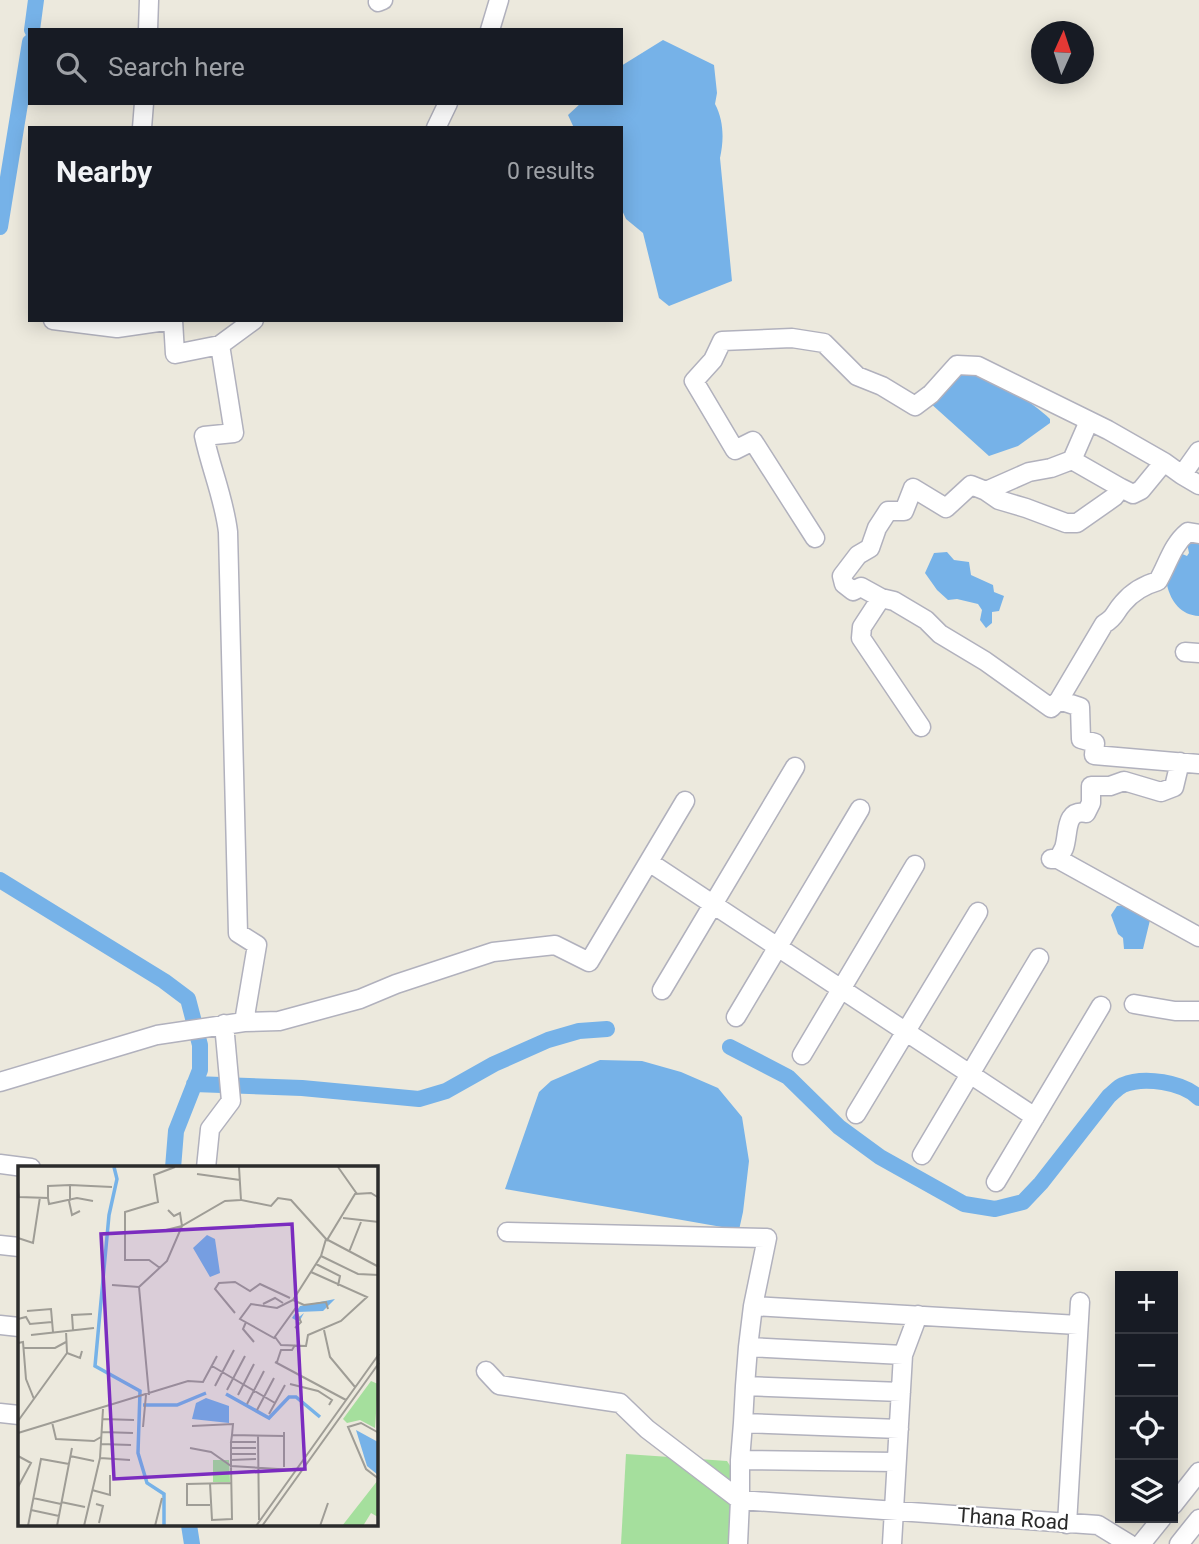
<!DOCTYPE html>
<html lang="en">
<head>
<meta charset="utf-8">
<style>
  :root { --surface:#171b24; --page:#242831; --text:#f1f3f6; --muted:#9ea1a6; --line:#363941 }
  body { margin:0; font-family:Roboto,sans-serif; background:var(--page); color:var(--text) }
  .controls { position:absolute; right:21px; bottom:21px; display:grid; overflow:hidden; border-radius:0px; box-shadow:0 4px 18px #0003 }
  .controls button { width:63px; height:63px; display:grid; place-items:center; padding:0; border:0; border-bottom:2px solid var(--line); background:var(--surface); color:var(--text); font:35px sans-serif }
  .compass { position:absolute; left:1031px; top:21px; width:63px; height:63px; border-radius:50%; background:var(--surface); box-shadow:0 4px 18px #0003; rotate:3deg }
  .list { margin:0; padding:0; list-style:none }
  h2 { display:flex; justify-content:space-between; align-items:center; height:91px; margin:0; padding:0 28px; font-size:30px }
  h2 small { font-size:23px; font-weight:400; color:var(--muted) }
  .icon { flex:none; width:38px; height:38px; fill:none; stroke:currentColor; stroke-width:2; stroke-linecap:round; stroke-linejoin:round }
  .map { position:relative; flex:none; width:1199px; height:1544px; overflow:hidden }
  .search { position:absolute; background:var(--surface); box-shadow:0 4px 18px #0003; left:28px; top:28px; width:595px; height:77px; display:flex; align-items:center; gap:18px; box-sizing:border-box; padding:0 24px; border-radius:0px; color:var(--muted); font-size:26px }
  .panel { position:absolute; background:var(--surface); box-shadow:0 4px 18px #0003; left:28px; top:126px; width:595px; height:196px; border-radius:0px }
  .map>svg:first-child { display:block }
  .green { fill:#a5df9d }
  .water { fill:#76b2e8 }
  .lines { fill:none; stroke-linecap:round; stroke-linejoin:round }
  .canal { stroke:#76b2e8; stroke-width:16 }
  .minor-casing { stroke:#b1b1bd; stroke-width:21 }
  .minor { stroke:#fff; stroke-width:18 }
  .labels { text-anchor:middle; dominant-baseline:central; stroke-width:5; stroke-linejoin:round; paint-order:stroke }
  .street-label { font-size:21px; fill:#2b2b2b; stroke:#fff }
  .inset-river { fill:none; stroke:#76b2e8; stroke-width:3.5 }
  .inset-road { fill:none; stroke:#9f9d96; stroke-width:2 }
  .view { fill:#7b2cbf; fill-opacity:0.15; stroke:#7b2cbf; stroke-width:3.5 }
  .inset-edge { fill:none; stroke:#2b2b2b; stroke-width:3.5 }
</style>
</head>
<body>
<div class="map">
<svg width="1199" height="1544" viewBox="0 0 1199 1544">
  <rect width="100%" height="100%" fill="#ece9dd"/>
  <path class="green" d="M 626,1454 L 727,1461 L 734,1472 L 733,1544 L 621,1544 Z"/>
  <path class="water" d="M 663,40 L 714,65 L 717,93 L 715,104 C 724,121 724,140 720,158 L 732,281 L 669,306 L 659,298 L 643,233 L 626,219 L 621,208 L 621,128 L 574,128 L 568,115 L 581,103 L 621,103 L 621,66 Z
    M 967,373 C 993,376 1031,401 1050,419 L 1050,423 L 1018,446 L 989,456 L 929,402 L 956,374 Z
    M 1197,538 L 1199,543 L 1199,616 C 1181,615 1171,602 1167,585 L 1180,553 L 1187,556 L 1189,553 L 1187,543 Z
    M 947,552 L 954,560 L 969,562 L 971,575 L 993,585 L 994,592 L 1004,596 L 999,611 L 992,612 L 992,623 L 986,628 L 980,620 L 982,610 L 978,604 L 957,599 L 948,600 L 937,590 L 925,573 L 934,553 Z
    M 1124,905 L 1151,916 L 1143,949 L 1124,949 L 1123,938 L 1118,934 L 1111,915 L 1117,906 Z
    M 600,1060 L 642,1061 L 681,1072 L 718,1088 L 742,1117 L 749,1161 L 743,1212 L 739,1230 L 505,1189 L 539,1092 L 551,1081 Z"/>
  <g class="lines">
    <path class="canal" d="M 32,30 L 36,0
      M 0,227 L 30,42
      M 0,880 L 164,981 L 188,999 L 200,1045 L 200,1070 L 176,1131 L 173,1168
      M 730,1047 L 788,1077 L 839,1127 L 880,1157 L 964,1204 L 995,1209 L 1023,1202 L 1041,1183 L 1109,1096 C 1113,1093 1118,1087 1123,1085 C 1144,1076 1183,1082 1199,1098
      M 194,1084 L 302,1088 L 419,1099 L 446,1091 L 494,1064 L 548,1040 L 579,1031 L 607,1029
      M 189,1525 L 192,1544"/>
    <g class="minor-casing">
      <path id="minor" d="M 378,2 L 383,0
        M 148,30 L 149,0
        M 490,30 L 499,0
        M 142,128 L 144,103
        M 436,128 L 448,103
        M 53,320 L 117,328 L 172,320
        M 173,320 L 175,354 L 220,345
        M 1199,451 L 1182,475 L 1164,462 L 1141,490 L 1133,494 L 1121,488 L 1114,497 L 1077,523 L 1066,523 L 1026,508 L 999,500 L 986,491 L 971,485 L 946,508 L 913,488 L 904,511 L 888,511 L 877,528 L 870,548 L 858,555 L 842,576 L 844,584 L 853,591 L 861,587 L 881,598 L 894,601 L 926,620 L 940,634 L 985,661 L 1051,708 L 1059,700 L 1104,624 C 1116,617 1114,613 1123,603 C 1133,591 1144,585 1158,581 C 1168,564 1172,545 1188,532 L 1199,534
        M 1072,460 L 1089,421
        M 1182,475 L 1199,485
        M 986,491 L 1029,472 L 1051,468 L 1072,460 L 1121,488
        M 815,538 L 753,441 L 735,450 L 694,381 L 713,360 L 722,341 L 792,338 L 824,343 L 857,376 L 882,386 L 915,406 L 931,394 L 957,365 L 978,366 L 1108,430 L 1164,462
        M 881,598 L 862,627 L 861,638 L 921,727
        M 1185,652 L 1199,653
        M 1059,700 L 1080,707 L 1081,739 L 1095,743 L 1094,755 L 1199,764
        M 1051,859 L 1058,859 L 1199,937
        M 1058,859 C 1060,856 1062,852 1064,848 C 1069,834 1064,809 1086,813 L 1091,803 L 1091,786 L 1110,786 L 1124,781 L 1161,792 L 1174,787 L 1180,762
        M 649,862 L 1035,1117
        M 662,990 L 795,767
        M 1134,1004 L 1175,1011 L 1199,1011
        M 736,1017 L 860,809
        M 244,1022 L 257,945 L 238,933 L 228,532 C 224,498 211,469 204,436 L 234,433 L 220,345 L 254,320
        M 802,1055 L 915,865
        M 0,1082 L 157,1035 L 244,1022 L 279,1021 L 360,999 L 396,984 L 493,952 L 555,945 L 589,962 L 685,801
        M 856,1114 L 978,912
        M 922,1155 L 1039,958
        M 0,1164 L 31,1168
        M 206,1168 L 210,1129 L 231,1101 L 224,1024
        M 996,1182 L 1101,1006
        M 507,1232 L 767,1238 L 753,1306 L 1078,1325
        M 0,1245 L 19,1247
        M 753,1306 L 748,1347 L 903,1355
        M 0,1325 L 19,1327
        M 748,1347 L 745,1386 L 901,1392
        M 486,1371 L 499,1385 L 620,1403 L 647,1429 L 740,1500 L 738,1544
        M 745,1386 L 743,1423 L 899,1429
        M 0,1413 L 19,1415
        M 743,1423 L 740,1460 L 896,1462
        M 740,1460 L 740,1500 L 1098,1525 L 1129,1544
        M 1173,1505 L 1199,1472
        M 1067,1524 L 1080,1302
        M 892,1544 L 903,1355 L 918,1315
        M 1141,1544 L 1162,1518
        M 1179,1544 L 1199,1519"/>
    </g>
    <use href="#minor" class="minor"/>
  </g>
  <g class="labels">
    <g class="street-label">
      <text transform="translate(1013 1519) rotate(4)">Thana Road</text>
    </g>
  </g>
  <g transform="translate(18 1166)">
    <rect width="360" height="360" fill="#ece9dd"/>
    <path d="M 353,215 L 360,218 L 357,262 L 342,254 L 329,257 L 325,253 ZM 195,294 L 211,294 L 212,316 L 195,316 ZM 360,314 L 360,351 L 353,347 L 345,360 L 324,360 Z" fill="#a5df9d"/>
    <path d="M 189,69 L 197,73 L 202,107 L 192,111 L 175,82 ZM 317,133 L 305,145 L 280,146 L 281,151 L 286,147 L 281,156 L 274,152 L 282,140 ZM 188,232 L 211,240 L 211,257 L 174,253 L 178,237 ZM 338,264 L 360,276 L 360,309 L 349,300 Z" fill="#76b2e8"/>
    <path class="inset-river" d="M 96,1 L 99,13 L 91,49 L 77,200 L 122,225 L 120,287 L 129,317 L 146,328 L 146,360M 208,228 L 251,252 L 271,231 L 278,231 L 302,251M 125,239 L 159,239 L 188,227"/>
    <path class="inset-road" d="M 221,1 L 223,34 L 253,40 L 260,32 L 273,34 L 309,74 L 337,28 L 353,27 L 361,32M 320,1 L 339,28M 179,8 L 222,14M 52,19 L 94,21M 0,26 L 1,31 L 30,32 L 31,38 L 59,32 L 75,35M 30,32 L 30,20 L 52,19 L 52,35M 51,35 L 54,49 L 62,45M 325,52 L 361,56M 144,65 L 164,60 L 162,47 L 156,50 L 150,44M 0,72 L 15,77 L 22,31M 310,74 L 361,101M 331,86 L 343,56M 303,90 L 340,108 L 361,109M 298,98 L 322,110 L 320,120M 142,102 L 131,94 L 107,94 L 107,46 L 140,36 L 136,9 L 157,1M 94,119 L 121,121M 275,134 L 286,139 L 308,136 L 310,143M 245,138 L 257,132 L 265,137M 9,145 L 33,143 L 35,166M 217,147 L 197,123 L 201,117 L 217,116 L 232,125 L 242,118 L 272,132M 0,153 L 8,151 L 12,158 L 34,156M 228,156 L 225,163 L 236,176M 277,162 L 283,156 L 277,143 L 256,172 L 222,153 L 233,138 L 259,142 L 275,134 L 303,90 L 308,73M 55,164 L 54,149 L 74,148M 306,164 L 312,191 L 337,221M 13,169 L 76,162M 257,171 L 263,179 L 288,180 L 290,169 L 323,155 L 349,131 L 293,106M 0,177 L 5,176 L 8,213 L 16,233M 6,182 L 37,182 L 48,176M 49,187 L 62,192 L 64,185M 257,196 L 328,234M 259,196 L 263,184 L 274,184 L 277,179M 194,200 L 257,237M 272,218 L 300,225 L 314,234 L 311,239M 197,220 L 216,184M 209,224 L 227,190M 131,229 L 121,121 L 149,95 L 164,60 L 207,35 L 223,34M 220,229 L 236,198M 229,238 L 246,205M 239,244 L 256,212M 251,248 L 267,219M 84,253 L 116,254M 0,255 L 49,187 L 48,165M 34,256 L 38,273 L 76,275 L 83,271M 174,260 L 215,258 L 214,269 L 266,270M 125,261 L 128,229M 84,266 L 115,267M 0,267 L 170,215 L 185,216 L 199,190M 361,267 L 343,257 L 330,261 L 348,303 L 361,313M 214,269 L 213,276 L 238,276M 240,269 L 241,354M 213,276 L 213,282 L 238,282M 83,278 L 113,279M 172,282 L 193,286 L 213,300 L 214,353 L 194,354 L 192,317M 213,282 L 213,288 L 238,288M 213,288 L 213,294 L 238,293M 0,290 L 13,297 L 0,321M 52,290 L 76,295M 82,292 L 112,294M 213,294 L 213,300 L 276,304M 266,301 L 266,266M 74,324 L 92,329 L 92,309M 15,332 L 43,338M 43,336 L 67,341M 78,338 L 85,340 L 81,357M 192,339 L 169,339 L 169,318 L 213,317M 13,344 L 41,350M 10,360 L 23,293 L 51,298M 39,360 L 54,282M 66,360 L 82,292 L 85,243M 137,360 L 144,332M 238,360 L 361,188M 244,360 L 361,197M 302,360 L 310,337"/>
    <path class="view" d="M 274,58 L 287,303 L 96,313 L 83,68 Z"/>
    <rect width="360" height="360" class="inset-edge"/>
  </g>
</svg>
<div class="controls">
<button>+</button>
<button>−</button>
<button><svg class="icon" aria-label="locate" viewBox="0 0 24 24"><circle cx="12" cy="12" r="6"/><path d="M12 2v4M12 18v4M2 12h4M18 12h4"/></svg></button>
<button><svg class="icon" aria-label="layers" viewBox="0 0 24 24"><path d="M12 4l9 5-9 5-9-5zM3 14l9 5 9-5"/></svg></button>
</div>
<svg class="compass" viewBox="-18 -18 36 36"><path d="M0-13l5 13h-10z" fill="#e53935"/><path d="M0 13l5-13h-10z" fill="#9ea1a6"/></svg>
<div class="search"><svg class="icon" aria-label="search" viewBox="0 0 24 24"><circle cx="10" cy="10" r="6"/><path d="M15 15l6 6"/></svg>Search here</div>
<section class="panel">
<h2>Nearby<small>0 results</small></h2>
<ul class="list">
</ul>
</section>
</div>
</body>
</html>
